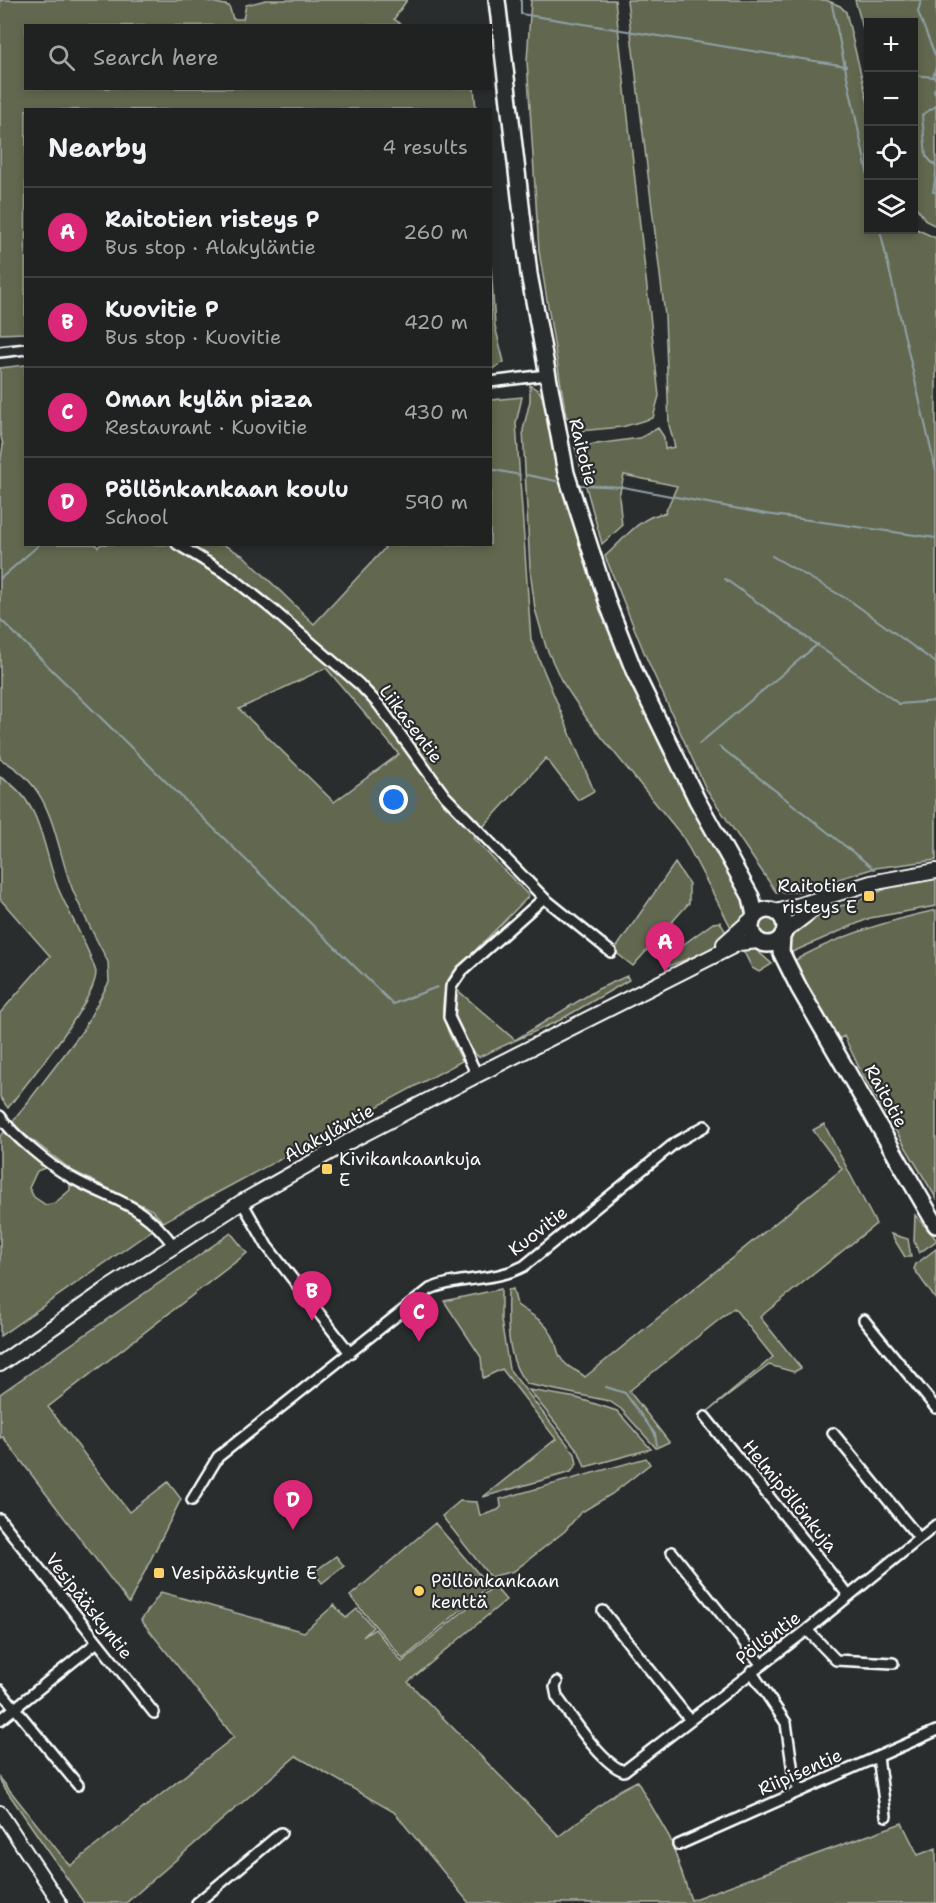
<!DOCTYPE html>
<html lang="en">
<head>
<meta charset="utf-8">
<style>
  :root { --surface:#202222; --page:#282a2a; --text:#f1f3f6; --muted:#a2a4a5; --line:#3d3f40; --accent:#db2777 }
  body { margin:0; font-family:"Shantell Sans",sans-serif; background:var(--page); color:var(--text) }
  .controls { position:absolute; right:18px; top:18px; display:grid; overflow:hidden; border-radius:0px; box-shadow:0 3px 9px #0003 }
  .controls button { width:54px; height:54px; display:grid; place-items:center; padding:0; border:0; border-bottom:2px solid var(--line); background:var(--surface); color:var(--text); font:30px sans-serif }
  .you { position:absolute; left:394px; top:800px; width:21px; height:21px; margin:-15px; border:4px solid #fff; border-radius:50%; background:#1a73e8; box-shadow:0 0 0 9px #1a73e833 }
  .badge { display:grid; place-items:center; width:39px; height:39px; border-radius:50%; background:var(--accent); color:#fff; font-size:20px; font-weight:700 }
  .pin { position:absolute; translate:-50% -50px; filter:drop-shadow(0 2px 3px #0008) }
  .pin::after { content:''; position:absolute; top:32px; width:21px; height:18px; background:inherit; clip-path:polygon(0 0,100% 0,50% 100%) }
  .list { margin:0; padding:0; list-style:none }
  h2 { display:flex; justify-content:space-between; align-items:center; height:78px; margin:0; padding:0 24px; font-size:26px }
  h2 small { font-size:20px; font-weight:400; color:var(--muted) }
  .list li { display:grid; grid-template-columns:39px 1fr auto; gap:18px; align-items:center; box-sizing:border-box; height:90px; padding:0 24px; border-top:2px solid var(--line) }
  .list b { display:block; font-size:22px; white-space:nowrap }
  .list p { margin:0; font-size:20px; white-space:nowrap; color:var(--muted) }
  .list em { font-size:20px; font-style:normal; color:var(--muted) }
  .icon { flex:none; width:33px; height:33px; fill:none; stroke:currentColor; stroke-width:2; stroke-linecap:round; stroke-linejoin:round }
  .map { position:relative; flex:none; width:936px; height:1903px; overflow:hidden }
  .search { position:absolute; background:var(--surface); box-shadow:0 3px 9px #0003; left:24px; top:24px; width:468px; height:66px; display:flex; align-items:center; gap:15px; box-sizing:border-box; padding:0 21px; border-radius:0px; color:var(--muted); font-size:22px }
  .panel { position:absolute; background:var(--surface); box-shadow:0 3px 9px #0003; left:24px; top:108px; width:468px; height:438px; border-radius:0px }
  .map>svg:first-child { display:block }
  .green { fill:#62684f; stroke:#b0b4a7; stroke-width:1.5; fill-rule:evenodd }
  .lines { fill:none; stroke-linecap:round; stroke-linejoin:round }
  .stream { stroke:#91a1a7; stroke-width:2 }
  .minor-casing { stroke:#fff; stroke-width:14 }
  .tertiary-casing { stroke:#fff; stroke-width:16 }
  .secondary-casing { stroke:#fff; stroke-width:18 }
  .primary-casing { stroke:#fff; stroke-width:20 }
  .minor { stroke:#2a2d2e; stroke-width:9 }
  .tertiary { stroke:#2a2d2e; stroke-width:12 }
  .secondary { stroke:#2a2d2e; stroke-width:14 }
  .primary { stroke:#2a2d2e; stroke-width:15 }
  .poi-dot { fill:#ffd166; stroke:#2a2d2e; stroke-width:2 }
  .labels { text-anchor:middle; dominant-baseline:central; stroke-width:4.5; stroke-linejoin:round; paint-order:stroke }
  .street-label { font-size:18px; fill:#fff; stroke:#2a2d2e }
  .poi-label { font-size:18px; fill:#fff; stroke:#2a2d2e; text-anchor:start }
</style>
</head>
<body>
<div class="map">
<svg width="936" height="1903" viewBox="0 0 936 1903">
  <rect width="100%" height="100%" fill="#2a2d2e"/>
  <filter id="ink" filterUnits="userSpaceOnUse"><feTurbulence type="fractalNoise" baseFrequency=".0167" numOctaves="2"/><feDisplacementMap in="SourceGraphic" scale="12" xChannelSelector="R" yChannelSelector="G"/><feConvolveMatrix kernelMatrix="1 2 1 2 8 2 1 2 1" color-interpolation-filters="sRGB"/></filter>
  <g filter="url(#ink)">
    <path class="green" d="M 2,0 L 203,0 L 229,6 L 233,19 L 243,19 L 246,5 L 266,0 L 407,0 L 394,19 L 402,25 L 26,26 L 26,88 L 474,88 L 476,109 L 26,110 L 25,333 L 0,334 L 0,1 Z
      M 531,0 L 615,0 L 659,396 L 653,418 L 622,427 L 579,431 L 566,416 L 539,251 L 527,61 Z
      M 627,0 L 826,0 L 840,6 L 846,12 L 868,103 L 868,230 L 914,228 L 936,238 L 936,860 L 875,868 L 796,892 L 776,892 L 706,789 L 646,657 L 605,556 C 624,540 639,516 665,513 L 677,486 L 624,475 L 619,496 L 622,526 L 602,544 L 575,447 L 640,438 L 658,428 L 664,437 L 665,449 L 675,447 L 669,425 L 665,316 Z
      M 855,0 L 936,0 L 936,226 L 926,221 L 914,204 L 914,22 L 868,22 L 868,46 Z
      M 491,266 L 495,326 L 504,362 L 491,370 Z
      M 25,365 L 26,544 L 95,544 L 98,547 L 101,544 L 224,545 L 244,556 L 314,624 L 385,548 L 382,545 L 490,544 L 491,400 L 522,397 L 516,423 L 531,640 L 594,791 L 578,800 L 546,758 L 473,838 L 529,896 L 451,975 C 434,1012 446,1027 462,1061 L 163,1222 L 152,1210 L 73,1171 L 11,1124 L 83,1030 L 109,982 L 108,962 C 95,936 80,910 70,883 C 53,834 52,785 0,759 L 0,464 L 3,445 L 0,433 L 0,368 ZM 326,668 L 399,754 L 334,802 L 239,709 Z
      M 530,385 L 539,391 L 543,398 C 557,451 567,504 584,556 C 625,681 688,794 750,909 L 733,931 L 683,837 L 587,719 L 561,680 L 546,647 L 535,609 L 530,569 L 523,430 L 530,401 Z
      M 0,777 C 43,800 42,848 58,888 C 70,916 87,943 96,972 C 96,1001 28,1081 8,1108 L 0,1097 L 0,1013 L 50,956 L 0,899 Z
      M 675,863 L 689,884 L 689,903 L 633,966 L 614,951 Z
      M 936,878 L 936,906 L 870,918 L 790,953 L 787,947 L 797,924 L 823,909 L 850,904 L 895,885 Z
      M 936,910 L 936,1198 L 863,1076 L 844,1036 L 837,1040 L 792,962 C 836,936 887,921 936,910 Z
      M755 927a12 12 0 1 1 24 0a12 12 0 1 1-24 0Z
      M 720,922 L 728,936 L 706,952 L 666,967 L 662,960 L 713,923 Z
      M 752,946 L 772,964 L 759,972 L 752,968 L 742,948 Z
      M 627,976 L 629,980 L 560,1020 L 479,1057 C 457,1043 452,1012 455,988 L 515,1040 L 598,989 Z
      M 824,1124 L 876,1224 L 760,1317 L 801,1368 L 794,1372 L 769,1365 L 707,1412 L 773,1357 L 734,1308 L 629,1391 L 669,1442 L 656,1448 L 621,1409 L 609,1401 L 527,1384 C 506,1361 507,1320 508,1290 L 513,1289 L 517,1305 C 531,1315 543,1319 552,1335 C 558,1345 556,1356 566,1364 C 572,1370 579,1371 585,1377 L 842,1169 L 813,1130 Z
      M 6,1131 L 50,1166 L 37,1171 L 29,1188 L 34,1197 L 46,1205 L 55,1203 L 70,1190 L 70,1182 L 144,1219 L 154,1229 L 0,1336 L 0,1136 Z
      M 915,1215 L 936,1239 L 936,1241 L 919,1253 L 914,1241 Z
      M 231,1233 L 247,1253 L 48,1407 L 129,1512 L 168,1482 L 181,1499 L 129,1603 L 3,1437 L 0,1438 L 0,1394 Z
      M 891,1234 L 908,1239 L 911,1257 L 905,1257 Z
      M 936,1249 L 936,1300 L 914,1269 L 916,1264 Z
      M 501,1289 L 501,1320 L 509,1369 L 575,1454 L 577,1464 L 571,1472 L 483,1497 L 556,1439 L 502,1369 L 483,1378 L 481,1357 L 444,1301 Z
      M 529,1390 L 577,1398 L 617,1411 L 651,1449 L 585,1467 L 579,1452 Z
      M 646,1458 L 650,1464 L 612,1494 L 580,1513 L 565,1531 L 514,1571 L 490,1577 L 442,1516 L 460,1501 L 477,1502 L 480,1516 L 498,1510 L 501,1507 L 500,1499 Z
      M 435,1523 L 489,1586 L 403,1659 L 350,1596 Z
      M 336,1556 L 344,1566 L 322,1583 L 314,1572 Z
      M 494,1586 L 506,1600 L 408,1682 L 559,1836 L 620,1790 L 637,1781 L 670,1838 L 691,1900 L 902,1823 L 918,1855 L 936,1848 L 936,1903 L 469,1903 L 394,1812 L 296,1756 L 126,1903 L 84,1903 L 0,1781 L 0,1778 L 70,1866 L 234,1737 L 141,1620 L 161,1592 L 304,1632 L 334,1605 L 346,1618 L 357,1609 L 373,1627 L 363,1637 L 375,1629 L 402,1662 Z"/>
    <g class="lines">
      <path class="stream" d="M 521,0 L 521,14 L 846,66
        M 921,0 L 918,12 L 936,58
        M 832,5 L 868,176
        M 936,67 L 933,77 L 936,79
        M 914,75 L 933,77
        M 936,87 L 934,90 L 936,96
        M 936,106 L 922,115 L 926,156 L 936,167
        M 936,173 L 933,192 L 936,192
        M 880,230 L 936,471
        M 490,469 L 520,475
        M 527,475 L 556,481
        M 581,485 L 623,487 L 766,514 L 936,538
        M 772,556 L 852,602 L 936,663
        M 0,579 L 40,544
        M 725,579 L 899,704 L 936,701
        M 0,619 L 393,1004 L 437,987
        M 699,744 L 818,644
        M 719,746 L 874,869
        M 606,1387 L 625,1393 L 655,1434 L 657,1445"/>
      <g class="minor-casing">
        <path id="minor" d="M 0,352 L 26,349
          M 490,382 L 546,375
          M 177,544 L 230,576 L 273,610 L 359,684 L 379,705 L 445,796 L 544,898 L 462,971 L 451,987 L 449,1017 L 477,1075
          M 544,898 L 611,952
          M 0,1116 C 14,1137 48,1164 70,1177 C 114,1202 142,1202 174,1246
          M 242,1202 L 267,1246 L 350,1353
          M 864,1320 L 936,1408
          M 705,1417 L 849,1596
          M 833,1433 L 919,1538
          M 192,1500 L 218,1457 L 430,1289 C 461,1276 494,1282 524,1266 L 675,1143 L 705,1126
          M 0,1519 L 154,1713
          M 672,1552 L 761,1664
          M 603,1611 L 690,1720
          M 807,1630 L 836,1660 L 893,1663
          M 751,1671 L 786,1723 L 794,1779 L 799,1790
          M 557,1682 L 555,1687 L 557,1697 C 572,1717 601,1764 624,1771 L 807,1630 L 936,1525
          M 0,1690 L 78,1785
          M 0,1720 L 96,1643
          M 878,1757 L 886,1816
          M 678,1845 L 936,1731
          M 197,1903 L 281,1833"/>
      </g>
      <g class="tertiary-casing">
        <path id="tertiary" d="M 0,1812 L 60,1903"/>
      </g>
      <g class="secondary-casing">
        <path id="secondary" d="M 777,912 L 871,883 L 936,871
          M 785,931 L 819,905
          M 724,944 L 752,919
          M 0,1364 L 109,1288 L 242,1202 L 348,1142 L 477,1075 L 739,943 L 758,941"/>
      </g>
      <g class="primary-casing">
        <path id="primary" d="M 497,0 L 529,274 L 566,473 L 609,607 L 635,673 L 697,800 L 751,897 L 755,915
          M751 927a17 17 0 1 1 34 0a17 17 0 1 1-34 0Z
          M 782,936 L 781,952 L 799,988 L 936,1225"/>
      </g>
      <use href="#minor" class="minor"/>
      <use href="#tertiary" class="tertiary"/>
      <use href="#secondary" class="secondary"/>
      <use href="#primary" class="primary"/>
    </g>
  </g>
  <g class="poi-dot">
    <rect x="863" y="890" width="12" height="12" rx="3"/>
    <rect x="321" y="1163" width="12" height="12" rx="3"/>
    <rect x="153" y="1567" width="12" height="12" rx="3"/>
    <circle cx="419" cy="1591" r="6"/>
  </g>
  <g class="labels">
    <g class="street-label">
      <text transform="translate(583 452) rotate(76)">Raitotie</text>
      <text transform="translate(411 724) rotate(53)">Liikasentie</text>
      <text transform="translate(886 1096) rotate(61)">Raitotie</text>
      <text transform="translate(329 1133) rotate(-29)">Alakyläntie</text>
      <text transform="translate(538 1231) rotate(-38)">Kuovitie</text>
      <text transform="translate(790 1496) rotate(51)">Helmipöllönkuja</text>
      <text transform="translate(89 1606) rotate(52)">Vesipääskyntie</text>
      <text transform="translate(768 1638) rotate(-37)">Pöllöntie</text>
      <text transform="translate(800 1772) rotate(-24)">Riipisentie</text>
    </g>
    <g class="poi-label">
      <text x="857" y="886" text-anchor="end">Raitotien<tspan x="857" dy="21">risteys E</tspan></text>
      <text x="339" y="1159">Kivikankaankuja<tspan x="339" dy="21">E</tspan></text>
      <text x="171" y="1573">Vesipääskyntie E</text>
      <text x="431" y="1581">Pöllönkankaan<tspan x="431" dy="21">kenttä</tspan></text>
    </g>
  </g>
</svg>
<div class="controls">
<button>+</button>
<button>−</button>
<button><svg class="icon" aria-label="locate" viewBox="0 0 24 24"><circle cx="12" cy="12" r="6"/><path d="M12 2v4M12 18v4M2 12h4M18 12h4"/></svg></button>
<button><svg class="icon" aria-label="layers" viewBox="0 0 24 24"><path d="M12 4l9 5-9 5-9-5zM3 14l9 5 9-5"/></svg></button>
</div>
<div class="you"></div>
<div class="pin badge" style="left:665px;top:972px">A</div>
<div class="pin badge" style="left:312px;top:1321px">B</div>
<div class="pin badge" style="left:419px;top:1342px">C</div>
<div class="pin badge" style="left:293px;top:1530px">D</div>
<div class="search"><svg class="icon" aria-label="search" viewBox="0 0 24 24"><circle cx="10" cy="10" r="6"/><path d="M15 15l6 6"/></svg>Search here</div>
<section class="panel">
<h2>Nearby<small>4 results</small></h2>
<ul class="list">
<li><span class="badge">A</span><div><b>Raitotien risteys P</b><p>Bus stop · Alakyläntie</p></div><em>260 m</em></li>
<li><span class="badge">B</span><div><b>Kuovitie P</b><p>Bus stop · Kuovitie</p></div><em>420 m</em></li>
<li><span class="badge">C</span><div><b>Oman kylän pizza</b><p>Restaurant · Kuovitie</p></div><em>430 m</em></li>
<li><span class="badge">D</span><div><b>Pöllönkankaan koulu</b><p>School</p></div><em>590 m</em></li>
</ul>
</section>
</div>
</body>
</html>
